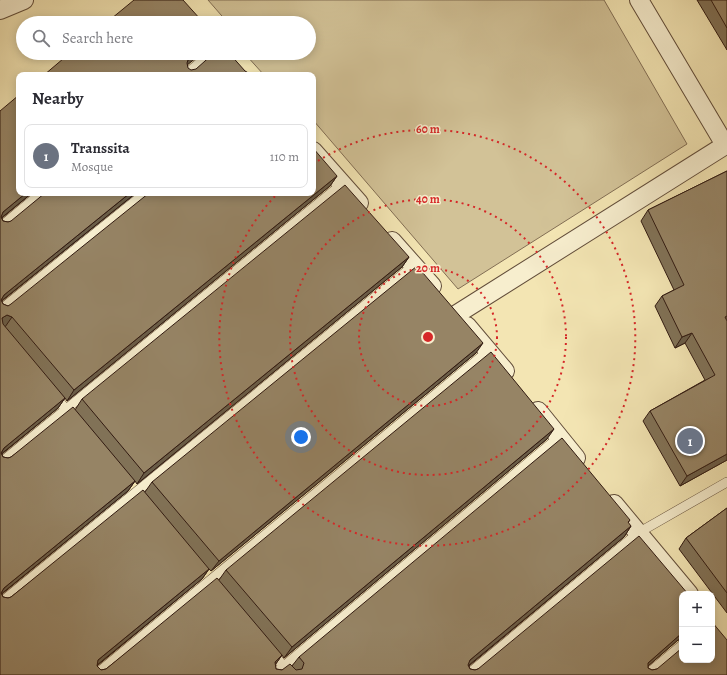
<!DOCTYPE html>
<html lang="en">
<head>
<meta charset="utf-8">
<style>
  :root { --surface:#fff; --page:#f2f2f3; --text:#2b2b33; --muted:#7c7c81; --line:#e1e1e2; --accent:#8f2418 }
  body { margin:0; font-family:Alegreya,serif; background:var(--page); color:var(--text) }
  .controls { position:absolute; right:12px; bottom:12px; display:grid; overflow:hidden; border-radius:8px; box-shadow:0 2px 10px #0003 }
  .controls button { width:36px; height:36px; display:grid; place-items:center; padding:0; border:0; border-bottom:1px solid var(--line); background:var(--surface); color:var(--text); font:20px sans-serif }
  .you { position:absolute; left:301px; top:437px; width:14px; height:14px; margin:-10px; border:3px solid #fff; border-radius:50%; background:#1a73e8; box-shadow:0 0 0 6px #1a73e833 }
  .badge { display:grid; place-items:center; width:26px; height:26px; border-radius:50%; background:var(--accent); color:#fff; font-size:13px; font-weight:700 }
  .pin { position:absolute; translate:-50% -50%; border:2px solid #fff; box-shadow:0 1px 4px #0006 }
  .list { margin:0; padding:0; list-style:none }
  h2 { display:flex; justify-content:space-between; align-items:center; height:52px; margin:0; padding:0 16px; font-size:17px }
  h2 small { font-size:13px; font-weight:400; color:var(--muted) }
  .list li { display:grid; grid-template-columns:26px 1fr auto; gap:12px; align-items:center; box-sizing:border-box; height:64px; margin:0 8px 8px; padding:0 8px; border:1px solid var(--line); border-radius:8px }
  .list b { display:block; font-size:15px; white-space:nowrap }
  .list p { margin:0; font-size:13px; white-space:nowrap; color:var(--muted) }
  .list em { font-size:13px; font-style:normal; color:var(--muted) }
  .icon { flex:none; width:22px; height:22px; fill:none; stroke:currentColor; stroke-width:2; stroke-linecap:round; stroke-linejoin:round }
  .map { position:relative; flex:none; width:727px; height:675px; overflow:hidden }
  .search { position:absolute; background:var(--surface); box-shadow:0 2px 10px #0003; left:16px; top:16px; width:300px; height:44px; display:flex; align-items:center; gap:10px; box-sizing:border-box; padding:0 14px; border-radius:22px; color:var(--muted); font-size:15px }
  .panel { position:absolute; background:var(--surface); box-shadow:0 2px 10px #0003; left:16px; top:72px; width:300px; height:124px; border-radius:8px }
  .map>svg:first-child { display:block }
  .green { fill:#d2c297; stroke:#826e54 }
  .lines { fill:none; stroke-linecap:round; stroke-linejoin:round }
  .service-casing { stroke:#624d3a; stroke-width:10 }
  .minor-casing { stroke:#624d3a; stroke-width:20 }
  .service { stroke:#f7eece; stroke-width:9 }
  .minor { stroke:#f7eece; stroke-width:18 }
  .wall { fill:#817257; stroke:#311a11 }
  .shaded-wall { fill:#695c47; stroke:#311a11 }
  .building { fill:#968465; stroke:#311a11 }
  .ring { fill:none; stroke:#d62828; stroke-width:2; stroke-dasharray:2 4 }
  .centre { fill:#d62828; stroke:#f7eece; stroke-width:2 }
  .ring-label { font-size:12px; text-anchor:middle; font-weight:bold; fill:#d62828; stroke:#f7eece; stroke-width:3; stroke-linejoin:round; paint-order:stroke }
</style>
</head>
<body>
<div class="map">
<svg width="727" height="675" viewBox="0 0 727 675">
  <rect width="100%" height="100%" fill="#f3e5b3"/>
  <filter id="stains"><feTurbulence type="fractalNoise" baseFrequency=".005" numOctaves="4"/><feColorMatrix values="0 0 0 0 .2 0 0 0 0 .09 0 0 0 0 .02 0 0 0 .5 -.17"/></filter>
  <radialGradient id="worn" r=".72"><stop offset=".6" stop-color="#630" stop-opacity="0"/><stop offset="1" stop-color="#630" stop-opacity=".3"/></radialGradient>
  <path class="green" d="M 208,0 L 604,0 L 687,144 L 458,289 L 313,120 L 313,75 L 264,75 L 246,55 L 249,53 L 309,53 L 309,23 L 228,23 Z"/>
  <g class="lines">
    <g class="service-casing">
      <path id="service" d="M 185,75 L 211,53
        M 0,227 L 41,193
        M 0,310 L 145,193
        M 54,395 L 75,420
        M 0,463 L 342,184
        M 0,603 L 414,265
        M 271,651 L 291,675
        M 95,675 L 488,351
        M 273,675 L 559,437
        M 467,675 L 638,533 L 727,482
        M 646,675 L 682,645"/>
    </g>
    <g class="minor-casing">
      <path id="minor" d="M 639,0 L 725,145
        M 0,10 L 24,0
        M 313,151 L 359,203
        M 392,241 L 432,286
        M 457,314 L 727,144
        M 467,326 L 505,371
        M 538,411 L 576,458
        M 614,504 L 689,594"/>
    </g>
    <use href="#service" class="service"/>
    <use href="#minor" class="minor"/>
  </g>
  <path class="wall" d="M 697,0 L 727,0 L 727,50 Z
    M 0,111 L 32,193 L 2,218 L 3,221 L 8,222 L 136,193 L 2,301 L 3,304 L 8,306 L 337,176 L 330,186 L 67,401 L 65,398 L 58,408 L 2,454 L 3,457 L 8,458 L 11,457 L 75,410 L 82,399 L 409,257 L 402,267 L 137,484 L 135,481 L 128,491 L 2,594 L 3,597 L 8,598 L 11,597 L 145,492 L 152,482 L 476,353 L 211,571 L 209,569 L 202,579 L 97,666 L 101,670 L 106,669 L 219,580 L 226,570 L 547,439 L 284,658 L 282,655 L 275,665 L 276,669 L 282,670 L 292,666 L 299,657 L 630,520 L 628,523 L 631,526 L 624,537 L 469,666 L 470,669 L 475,670 L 682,594 L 682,640 L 678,640 L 648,666 L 648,668 L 652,670 L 657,669 L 727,675 L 0,675 Z
    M 727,171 L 727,460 L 680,486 L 643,421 L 650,411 L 705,380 L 685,343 L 675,348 L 655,306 L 662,296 L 674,290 L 641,221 L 648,210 Z
    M 727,508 L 727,613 L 679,549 L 686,538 Z"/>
  <path class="shaded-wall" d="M 197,53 L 202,53 L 181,70 L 188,60 Z
    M 337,176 L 330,186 L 67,401 L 74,390 Z
    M 26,193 L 32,193 L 0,219 L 3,212 Z
    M 130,193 L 136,193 L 0,302 L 4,295 Z
    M 409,257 L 402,267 L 137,484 L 144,473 Z
    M 7,315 L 12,317 L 5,327 L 0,325 L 2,318 Z
    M 692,333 L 685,343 L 675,348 L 682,337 Z
    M 483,343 L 476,353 L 211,571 L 219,561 Z
    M 65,398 L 58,408 L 0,455 L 4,448 Z
    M 554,429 L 547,439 L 284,658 L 292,647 Z
    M 727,454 L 727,460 L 680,486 L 687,476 Z
    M 135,481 L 128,491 L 0,595 L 4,588 Z
    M 631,526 L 624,537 L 463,670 L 470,660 Z
    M 209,569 L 202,579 L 91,670 L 98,660 Z
    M 682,633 L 682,640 L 678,640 L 640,673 L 648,663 Z
    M 282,655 L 275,665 L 275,662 Z"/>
  <path class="building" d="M 134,0 L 183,0 L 201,20 L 205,22 L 210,23 L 106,23 Z
    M 711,0 L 727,0 L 727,28 Z
    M 70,53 L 197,53 L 188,60 L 187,63 L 188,68 L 191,70 L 196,69 L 214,53 L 229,53 L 245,71 L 252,75 L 44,75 Z
    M 19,95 L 19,193 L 26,193 L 3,212 L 1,217 L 3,221 L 8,222 L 11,221 L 45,193 L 130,193 L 4,295 L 1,300 L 3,304 L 8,306 L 11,304 L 149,193 L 313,193 L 313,148 L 337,176 L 74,390 L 12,317 L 7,315 L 2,318 L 3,324 L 65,398 L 4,448 L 1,453 L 3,457 L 8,458 L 11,457 L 73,407 L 135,481 L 4,588 L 1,593 L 3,597 L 8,598 L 11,597 L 143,490 L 209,569 L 98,660 L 97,666 L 101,670 L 106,669 L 217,578 L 282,655 L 275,662 L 276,669 L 282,670 L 290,664 L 296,670 L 302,669 L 304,663 L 299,657 L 562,438 L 630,520 L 628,522 L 631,526 L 470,660 L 468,665 L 470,669 L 475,670 L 478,669 L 639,536 L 688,594 L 682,594 L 682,633 L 648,663 L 648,668 L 652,670 L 657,669 L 682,648 L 682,660 L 712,660 L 712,622 L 727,640 L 727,675 L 0,675 L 0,111 Z
    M 727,171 L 727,316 L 725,317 L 727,321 L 727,454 L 687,476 L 650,411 L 715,375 L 692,333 L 682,337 L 662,296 L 684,285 L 648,210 Z
    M 345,185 L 409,257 L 144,473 L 82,399 Z
    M 417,266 L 483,343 L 219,561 L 152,482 Z
    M 491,352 L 554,429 L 292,647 L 226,570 Z
    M 727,508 L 727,593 L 686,538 Z"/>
  <g class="ring">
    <circle cx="428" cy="337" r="69"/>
    <circle cx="428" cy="337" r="138"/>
    <path d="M313 164A208 208 0 1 1 277 194"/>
  </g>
  <circle cx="428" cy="337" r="6" class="centre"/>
  <g class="ring-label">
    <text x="428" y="133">60 m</text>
    <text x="428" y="203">40 m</text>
    <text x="428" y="272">20 m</text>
  </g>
  <rect width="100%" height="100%" filter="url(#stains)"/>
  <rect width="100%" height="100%" fill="url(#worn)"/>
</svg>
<div class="controls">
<button>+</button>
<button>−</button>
</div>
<div class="you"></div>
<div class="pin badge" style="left:690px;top:441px;background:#6b7280">1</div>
<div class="search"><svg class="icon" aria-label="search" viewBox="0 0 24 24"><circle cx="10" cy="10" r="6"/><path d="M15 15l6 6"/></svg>Search here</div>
<section class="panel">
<h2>Nearby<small></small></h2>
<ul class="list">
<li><span class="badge" style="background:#6b7280">1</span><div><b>Transsita</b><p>Mosque</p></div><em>110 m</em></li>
</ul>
</section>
</div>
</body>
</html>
